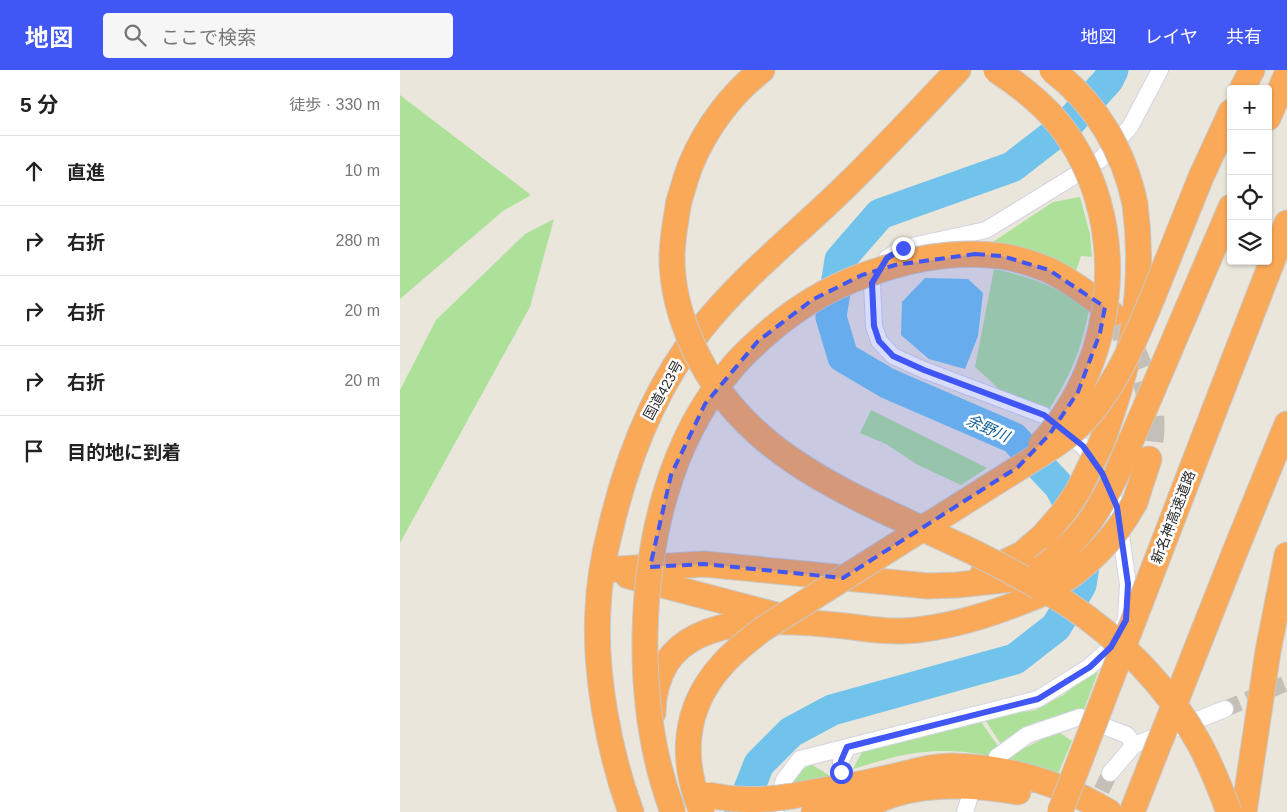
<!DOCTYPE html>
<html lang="ja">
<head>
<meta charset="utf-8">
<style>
  :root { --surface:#fff; --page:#f6f6f6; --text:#222; --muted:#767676; --line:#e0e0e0; --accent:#4056f5 }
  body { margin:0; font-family:Arial,"Noto Sans JP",sans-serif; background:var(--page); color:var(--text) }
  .controls { position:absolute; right:15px; top:15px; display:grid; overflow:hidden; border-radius:5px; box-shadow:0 1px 4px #0004 }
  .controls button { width:45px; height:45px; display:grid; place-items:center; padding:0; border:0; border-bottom:1px solid var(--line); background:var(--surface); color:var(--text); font:25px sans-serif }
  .stop { position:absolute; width:15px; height:15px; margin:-11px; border:4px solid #4056f5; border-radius:50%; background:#fff }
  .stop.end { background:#4056f5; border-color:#fff; box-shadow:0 1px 5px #0008 }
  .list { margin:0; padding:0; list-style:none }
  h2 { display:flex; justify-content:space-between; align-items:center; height:65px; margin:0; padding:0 20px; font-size:21px }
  h2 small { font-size:16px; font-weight:400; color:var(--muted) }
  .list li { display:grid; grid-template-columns:32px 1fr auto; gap:15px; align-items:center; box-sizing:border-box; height:70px; padding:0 20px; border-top:1px solid var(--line) }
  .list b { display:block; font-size:19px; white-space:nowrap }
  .list em { font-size:16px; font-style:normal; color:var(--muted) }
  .icon { flex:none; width:28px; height:28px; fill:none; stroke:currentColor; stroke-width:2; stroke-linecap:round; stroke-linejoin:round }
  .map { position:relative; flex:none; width:887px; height:742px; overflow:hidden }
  header { display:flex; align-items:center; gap:30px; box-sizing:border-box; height:70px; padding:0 25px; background:var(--accent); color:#fff }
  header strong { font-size:24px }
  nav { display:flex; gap:28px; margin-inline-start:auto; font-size:18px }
  .search { width:350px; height:45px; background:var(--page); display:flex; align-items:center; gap:12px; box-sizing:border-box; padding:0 18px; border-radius:5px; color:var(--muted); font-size:19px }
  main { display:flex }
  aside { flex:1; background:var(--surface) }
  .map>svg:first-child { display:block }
  .green { fill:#ade19a }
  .water { fill:#71c3eb }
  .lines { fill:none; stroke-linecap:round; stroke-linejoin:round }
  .river { stroke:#71c3eb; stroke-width:31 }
  .minor-tunnel { stroke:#c4c0b8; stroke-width:16; stroke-dasharray:16 8; stroke-linecap:butt }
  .highway-tunnel { stroke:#c4c0b8; stroke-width:25; stroke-dasharray:25 12; stroke-linecap:butt }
  .minor-casing { stroke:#d1d3e2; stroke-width:18 }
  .highway-casing { stroke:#c8c8c8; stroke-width:27 }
  .minor { stroke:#fff; stroke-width:16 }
  .highway { stroke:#faa959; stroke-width:25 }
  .highway-bridge-casing { stroke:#c8c8c8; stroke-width:27; stroke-linecap:butt }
  .highway-bridge { stroke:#faa959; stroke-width:25 }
  .route { stroke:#4056f5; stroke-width:6 }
  .marked { fill:#4056f5; fill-opacity:0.2; stroke:#4056f5; stroke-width:4; stroke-dasharray:10 6; stroke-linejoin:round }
  .labels { text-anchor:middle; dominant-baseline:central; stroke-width:5; stroke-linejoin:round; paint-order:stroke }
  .street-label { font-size:14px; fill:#2a2a2a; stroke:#fff }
  .water-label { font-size:15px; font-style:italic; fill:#116096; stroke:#fff }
</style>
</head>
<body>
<header>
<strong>地図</strong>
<div class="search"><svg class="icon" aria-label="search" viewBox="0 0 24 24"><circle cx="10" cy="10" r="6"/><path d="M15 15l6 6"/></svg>ここで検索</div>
<nav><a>地図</a><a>レイヤ</a><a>共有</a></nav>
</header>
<main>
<aside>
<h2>5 分<small>徒歩 · 330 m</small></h2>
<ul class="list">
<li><svg class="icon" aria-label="ahead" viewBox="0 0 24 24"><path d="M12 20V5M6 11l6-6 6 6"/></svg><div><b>直進</b></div><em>10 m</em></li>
<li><svg class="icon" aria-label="right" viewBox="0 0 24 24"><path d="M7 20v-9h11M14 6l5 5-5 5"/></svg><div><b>右折</b></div><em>280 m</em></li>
<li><svg class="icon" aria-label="right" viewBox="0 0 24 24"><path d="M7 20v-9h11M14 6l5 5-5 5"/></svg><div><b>右折</b></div><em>20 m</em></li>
<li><svg class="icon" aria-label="right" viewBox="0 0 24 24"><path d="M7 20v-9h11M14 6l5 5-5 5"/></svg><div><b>右折</b></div><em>20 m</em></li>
<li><svg class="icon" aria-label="arrive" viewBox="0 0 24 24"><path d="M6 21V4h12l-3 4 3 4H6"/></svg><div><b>目的地に到着</b></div></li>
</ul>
</aside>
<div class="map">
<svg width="887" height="742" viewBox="0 0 887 742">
  <rect width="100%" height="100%" fill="#ebe6dc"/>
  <path class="green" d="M 0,25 L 131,125 L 103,141 L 0,229 Z
    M 680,127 L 690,164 L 692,187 L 681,186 L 676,201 L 637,183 L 588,175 L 653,132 Z
    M 154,149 L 130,237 L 0,473 L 0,320 L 36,250 L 125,164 Z
    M 594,199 C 632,207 658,217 689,240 C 681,282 669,309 646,344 L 610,329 L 575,297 Z
    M 471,340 L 587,398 L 561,415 L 518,395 L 486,374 L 460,363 Z
    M 695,600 L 698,602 L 682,645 L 636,652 L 621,660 L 600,673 L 584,648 L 636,640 L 663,625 Z
    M 581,652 L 606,687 L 641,670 L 645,664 L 660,663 L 672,671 L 658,704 C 616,691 569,677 525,682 C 500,684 477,692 453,699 L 463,680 Z
    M 411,694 L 430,706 L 392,716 C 391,705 403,700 411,694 Z"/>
  <path class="water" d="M 525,208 L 568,209 L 583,223 L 578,266 L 565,299 L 529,289 L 501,265 L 502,232 Z"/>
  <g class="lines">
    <path class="river" d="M 340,742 L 359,694 L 391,662 L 432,640 L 615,589 L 656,557 L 681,515 L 688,472 L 660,417 L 614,368 L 487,313 L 443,287 L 431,247 L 440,190 L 480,144 L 612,97 L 669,53 L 708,10 L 713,0"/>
    <path class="minor-tunnel" d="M 825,639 L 887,613
      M 691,742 L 710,703"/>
    <path class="highway-tunnel" d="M 712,244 C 733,276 752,315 752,355 C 752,366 750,378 749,389"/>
    <g class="minor-casing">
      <path id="minor" d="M 597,687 L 627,665 L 680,647 L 727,665 L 734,675
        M 441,702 L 441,691 L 447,677
        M 710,703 L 734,675 L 825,639
        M 375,742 L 384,710 L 400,689 L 638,629 L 689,597 L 711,577 L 726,550 L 728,515 L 717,437 L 702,403 L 683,376 L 643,345 L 524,300 L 493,286 L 479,271 L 474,256 L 472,213 L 487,188 L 503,178 L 586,160 L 700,90 L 730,57 L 760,0
        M 565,742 L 569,729"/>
    </g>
    <g class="highway-casing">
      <path id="highway" d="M 842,19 L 852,0
        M 868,48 L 887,4
        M 279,131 C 283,119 286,106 291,94 C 306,58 331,24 362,0
        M 768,189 L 801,107 L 831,42
        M 649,200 C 673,212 692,226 712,244
        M 814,341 L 887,153
        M 701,374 C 731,295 746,219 735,134
        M 718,401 L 831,137
        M 735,432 L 749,389
        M 834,484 L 887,354
        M 202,500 L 304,494 L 528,516 L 557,515 L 612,509 L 634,501
        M 583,503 L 622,484 L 643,466
        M 228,506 L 376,545
        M 253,643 C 253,624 257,608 267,592 C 300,542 392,550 445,556 C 469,559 492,563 517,560 C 561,555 603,540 644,523
        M 392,726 C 422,720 453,716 482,709 C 506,704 529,696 553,696 C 608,697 662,714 709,742
        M 231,742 C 209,683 194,602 198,539 C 199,511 204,484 211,457 C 228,385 255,317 301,259 C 343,206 397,164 445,117 C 484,79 521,39 558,0
        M 414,742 L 454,723
        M 452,742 C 466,735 480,729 495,724 C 535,712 578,715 618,722
        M 844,742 L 868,581 L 887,485"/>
    </g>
    <use href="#minor" class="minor"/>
    <use href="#highway" class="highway"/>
    <g class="highway-bridge-casing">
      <path id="highway-bridge" d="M 596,0 C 619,15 641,32 659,54 C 732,146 720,290 641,374
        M 652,0 C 696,33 724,81 735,134
        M 279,131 C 276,149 272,169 272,188 C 272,219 281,250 294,278 C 347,394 470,432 577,484 C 607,499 637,515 666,533 C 720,568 768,617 799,673 C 811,695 820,718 829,742
        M 643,466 L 663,443 L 678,421 L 701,374
        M 642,498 C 682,468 697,445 718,401
        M 644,523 C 683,501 714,471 735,432
        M 308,725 C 337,731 363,731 392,726
        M 273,742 C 251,684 244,626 245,564 C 247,471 269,371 331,299 C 343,284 358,271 372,259 C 404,232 440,212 480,200 C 518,187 561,181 601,186 C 618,188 633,194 649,200
        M 302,742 C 280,690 283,638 322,595 C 334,581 349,570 363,559 L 652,377 C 659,372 667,367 673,361 C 718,323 746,243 768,189
        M 660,742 L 814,341
        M 732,742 L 834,484"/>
    </g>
    <use href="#highway-bridge" class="highway-bridge"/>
  </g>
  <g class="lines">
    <path class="route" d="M 441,702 L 441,691 L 447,677 L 638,629 L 690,597 L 711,577 L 726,550 L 728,514 L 717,437 L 702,403 L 683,376 L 644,345 L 524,300 L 493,286 L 479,271 L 474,256 L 472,213 L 487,188 L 503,178"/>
  </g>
  <path class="marked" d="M 575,184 L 602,186 L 649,200 L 705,237 L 700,263 L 678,322 L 649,365 L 618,397 L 443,508 L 304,494 L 250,497 L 271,405 L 305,334 L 358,271 L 412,230 L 462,205 L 495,195 Z"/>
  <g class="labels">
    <g class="street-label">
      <text transform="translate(263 320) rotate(-61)">国道423号</text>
      <text transform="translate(773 447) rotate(-69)">新名神高速道路</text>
    </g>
    <g class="water-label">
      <text transform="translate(588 358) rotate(24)">余野川</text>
    </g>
  </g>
</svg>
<div class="controls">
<button>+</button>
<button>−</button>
<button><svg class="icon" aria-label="locate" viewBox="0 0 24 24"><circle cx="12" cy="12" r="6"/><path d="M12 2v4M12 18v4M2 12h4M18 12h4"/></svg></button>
<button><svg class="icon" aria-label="layers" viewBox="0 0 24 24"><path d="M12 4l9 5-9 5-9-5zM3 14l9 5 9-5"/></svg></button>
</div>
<div class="stop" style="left:441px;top:702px"></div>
<div class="stop end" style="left:503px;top:178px"></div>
</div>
</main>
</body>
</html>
